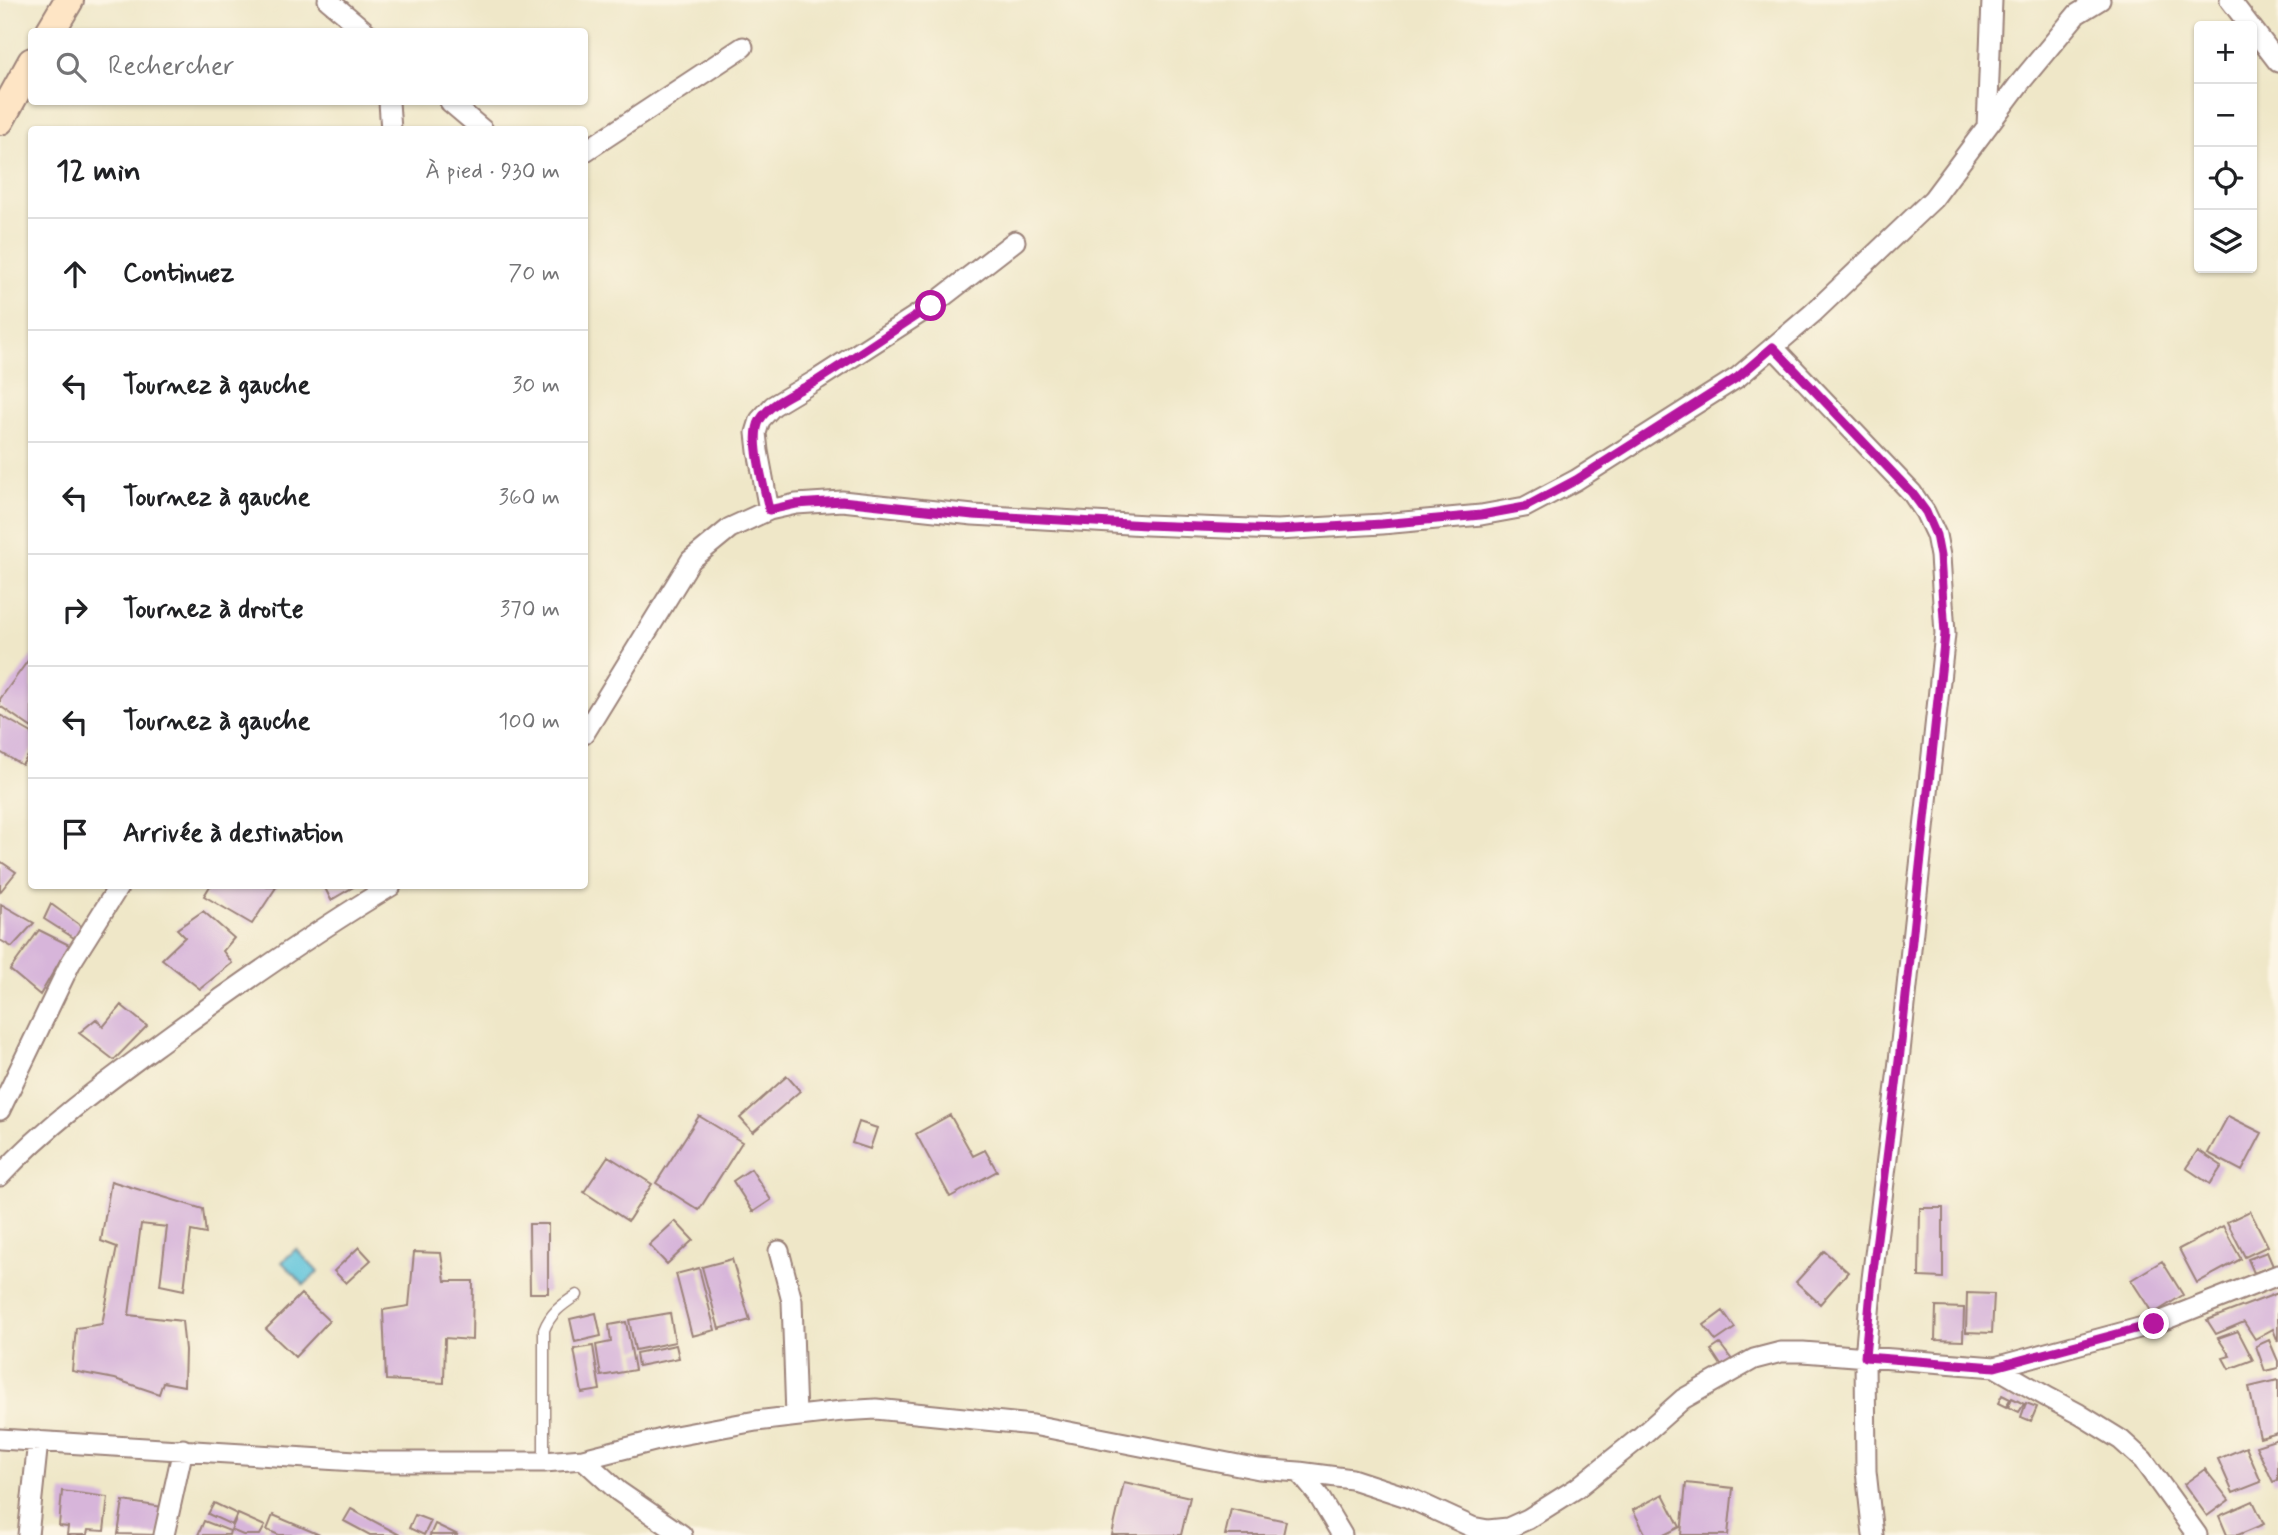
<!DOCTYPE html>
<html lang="fr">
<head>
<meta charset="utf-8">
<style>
  :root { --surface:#fff; --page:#f2f2f2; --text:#202124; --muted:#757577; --line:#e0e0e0 }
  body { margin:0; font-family:Mynerve,sans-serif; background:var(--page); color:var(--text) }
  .controls { position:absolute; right:21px; top:21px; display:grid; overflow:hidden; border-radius:7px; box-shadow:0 2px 5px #0004 }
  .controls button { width:63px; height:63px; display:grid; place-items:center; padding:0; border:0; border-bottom:2px solid var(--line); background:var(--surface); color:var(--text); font:35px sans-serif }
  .stop { position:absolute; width:21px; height:21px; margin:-16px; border:5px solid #b5179e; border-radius:50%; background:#fff }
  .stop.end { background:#b5179e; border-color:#fff; box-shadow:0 2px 7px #0008 }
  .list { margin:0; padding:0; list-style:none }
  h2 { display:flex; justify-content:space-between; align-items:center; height:91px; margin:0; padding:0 28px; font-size:30px }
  h2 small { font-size:23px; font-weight:400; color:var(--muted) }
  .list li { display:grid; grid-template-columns:46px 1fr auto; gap:21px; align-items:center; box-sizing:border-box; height:112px; padding:0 28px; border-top:2px solid var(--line) }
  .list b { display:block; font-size:26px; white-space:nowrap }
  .list em { font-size:23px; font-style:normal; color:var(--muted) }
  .icon { flex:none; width:38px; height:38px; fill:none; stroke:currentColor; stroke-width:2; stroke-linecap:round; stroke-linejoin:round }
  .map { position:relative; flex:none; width:2278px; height:1535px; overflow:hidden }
  .search { position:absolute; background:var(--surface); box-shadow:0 2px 5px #0004; left:28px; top:28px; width:560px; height:77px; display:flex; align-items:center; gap:18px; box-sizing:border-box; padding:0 24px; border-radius:7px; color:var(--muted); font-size:26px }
  .panel { position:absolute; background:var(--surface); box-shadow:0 2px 5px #0004; left:28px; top:126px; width:560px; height:763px; border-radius:7px }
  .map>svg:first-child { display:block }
  .water { fill:#5ec4db; stroke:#547283; stroke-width:2 }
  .building { fill:#d7b5da }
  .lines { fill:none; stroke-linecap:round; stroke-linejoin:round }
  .lane-casing { stroke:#9c837a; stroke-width:13 }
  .street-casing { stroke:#9c837a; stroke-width:23 }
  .secondary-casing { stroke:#9c837a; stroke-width:32 }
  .lane { stroke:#fff; stroke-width:10 }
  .street { stroke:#fff; stroke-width:19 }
  .secondary { stroke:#fee5c5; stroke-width:28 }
  .route { stroke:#b5179e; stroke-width:9 }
</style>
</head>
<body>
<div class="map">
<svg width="2278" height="1535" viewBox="0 0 2278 1535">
  <rect width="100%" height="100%" fill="#fcf5e5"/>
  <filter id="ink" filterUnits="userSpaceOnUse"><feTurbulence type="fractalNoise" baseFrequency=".0143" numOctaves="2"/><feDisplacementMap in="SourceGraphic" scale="14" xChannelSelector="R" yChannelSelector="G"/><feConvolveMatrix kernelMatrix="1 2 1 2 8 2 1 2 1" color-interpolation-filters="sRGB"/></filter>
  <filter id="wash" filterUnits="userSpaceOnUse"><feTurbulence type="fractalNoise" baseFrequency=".00686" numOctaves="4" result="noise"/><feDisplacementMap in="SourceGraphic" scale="28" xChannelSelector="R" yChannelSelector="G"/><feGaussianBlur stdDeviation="1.57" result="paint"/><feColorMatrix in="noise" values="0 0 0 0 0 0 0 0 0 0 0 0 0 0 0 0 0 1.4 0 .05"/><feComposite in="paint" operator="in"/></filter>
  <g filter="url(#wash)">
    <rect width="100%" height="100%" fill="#efe7c8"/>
    <path class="water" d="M 296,1249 L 318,1272 L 304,1285 L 282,1262 Z"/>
    <g id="blocks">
      <path class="building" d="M 32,655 L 32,728 L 0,706 L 0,699 Z
        M 0,715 L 32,733 L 32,750 L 22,765 L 0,752 Z
        M 0,861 L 16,872 L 0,892 Z
        M 210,886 L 277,886 L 252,924 L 204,896 Z
        M 324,886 L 355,886 L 331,900 Z
        M 1,904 L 34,923 L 12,947 L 0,940 Z
        M 51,904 L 84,928 L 74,938 L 44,919 Z
        M 203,911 L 234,938 L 223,951 L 232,963 L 200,989 L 162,959 L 185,937 L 177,929 Z
        M 39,930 L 69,945 L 40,995 L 10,970 Z
        M 121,1005 L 147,1026 L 114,1060 L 79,1033 L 96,1019 L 103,1027 Z
        M 787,1076 L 800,1091 L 753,1132 L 740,1118 Z
        M 950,1115 L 973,1156 L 985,1150 L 997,1171 L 950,1197 L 916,1134 Z
        M 699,1116 L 742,1142 L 699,1210 L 656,1183 Z
        M 2228,1116 L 2262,1133 L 2242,1171 L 2208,1153 Z
        M 859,1122 L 877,1128 L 870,1149 L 852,1143 Z
        M 2198,1150 L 2222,1166 L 2210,1184 L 2186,1168 Z
        M 608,1156 L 652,1184 L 628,1221 L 584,1192 Z
        M 751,1169 L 771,1200 L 753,1212 L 733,1181 Z
        M 111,1181 L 203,1209 L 206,1234 L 191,1231 L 184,1290 L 160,1285 L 167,1227 L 141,1224 L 129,1315 L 182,1321 L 185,1350 L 184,1386 L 163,1382 L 159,1394 L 115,1379 L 72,1371 L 76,1328 L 102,1324 L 117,1247 L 101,1241 Z
        M 1920,1208 L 1943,1208 L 1943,1278 L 1919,1277 Z
        M 2250,1211 L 2268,1246 L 2245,1257 L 2227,1222 Z
        M 675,1221 L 693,1240 L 667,1264 L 649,1245 Z
        M 529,1224 L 548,1224 L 548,1293 L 530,1293 Z
        M 2223,1226 L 2241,1259 L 2197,1283 L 2179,1249 Z
        M 359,1247 L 371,1260 L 346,1283 L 334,1271 Z
        M 1824,1251 L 1848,1272 L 1820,1304 L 1796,1282 Z
        M 414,1252 L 441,1253 L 445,1281 L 473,1281 L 472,1340 L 445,1338 L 444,1383 L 386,1380 L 383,1310 L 409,1306 Z
        M 2267,1252 L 2273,1266 L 2254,1273 L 2248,1259 Z
        M 732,1259 L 750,1320 L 719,1329 L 702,1267 Z
        M 2162,1261 L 2183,1295 L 2153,1314 L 2131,1280 Z
        M 699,1268 L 715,1330 L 692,1336 L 676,1274 Z
        M 1967,1293 L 1994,1294 L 1992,1333 L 1966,1332 Z
        M 2278,1293 L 2278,1342 L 2273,1329 L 2255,1339 L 2244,1322 L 2216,1334 L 2207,1320 Z
        M 301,1294 L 329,1321 L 295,1357 L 266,1329 Z
        M 1936,1307 L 1964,1308 L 1963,1341 L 1935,1340 Z
        M 1723,1311 L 1735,1328 L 1716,1341 L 1704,1325 Z
        M 596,1313 L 601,1336 L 575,1342 L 570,1319 Z
        M 670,1313 L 675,1342 L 635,1350 L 629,1320 Z
        M 626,1322 L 635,1370 L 601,1376 L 596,1345 L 611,1342 L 609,1325 Z
        M 2238,1331 L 2253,1360 L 2229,1369 L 2223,1358 L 2230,1356 L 2218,1338 Z
        M 2269,1340 L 2278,1361 L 2278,1368 L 2265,1371 L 2256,1346 Z
        M 1720,1344 L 1733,1361 L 1723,1368 L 1711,1350 Z
        M 676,1345 L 679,1358 L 638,1366 L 636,1353 Z
        M 593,1346 L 600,1390 L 582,1393 L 574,1349 Z
        M 2278,1380 L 2278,1433 L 2260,1438 L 2249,1387 Z
        M 2002,1395 L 2010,1399 L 2006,1407 L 1998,1403 Z
        M 2012,1398 L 2024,1404 L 2019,1412 L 2008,1407 Z
        M 2026,1403 L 2037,1407 L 2031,1421 L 2021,1417 Z
        M 2278,1439 L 2278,1480 L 2273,1482 L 2256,1446 Z
        M 2246,1447 L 2261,1482 L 2233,1493 L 2218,1459 Z
        M 2205,1469 L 2229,1500 L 2207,1516 L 2184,1484 Z
        M 1124,1482 L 1190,1497 L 1181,1535 L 1112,1535 Z
        M 1686,1483 L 1733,1488 L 1728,1535 L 1681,1535 Z
        M 62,1491 L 108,1497 L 104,1531 L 88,1530 L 87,1535 L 67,1535 L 68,1527 L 59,1526 Z
        M 1663,1494 L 1680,1527 L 1664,1535 L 1646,1535 L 1633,1510 Z
        M 123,1501 L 163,1507 L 159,1535 L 118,1534 Z
        M 2253,1501 L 2264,1524 L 2238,1535 L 2227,1535 L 2219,1516 Z
        M 214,1503 L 237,1514 L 232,1525 L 208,1514 Z
        M 351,1509 L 400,1535 L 370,1535 L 344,1521 Z
        M 1231,1509 L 1286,1521 L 1283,1535 L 1225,1535 Z
        M 238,1514 L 265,1526 L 260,1535 L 243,1535 L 231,1530 Z
        M 273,1515 L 320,1535 L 279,1535 L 267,1530 Z
        M 415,1515 L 431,1521 L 424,1535 L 409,1528 Z
        M 204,1521 L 230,1531 L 229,1535 L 198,1535 Z
        M 435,1524 L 458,1535 L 430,1535 Z"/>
    </g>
  </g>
  <g filter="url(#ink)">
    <use href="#blocks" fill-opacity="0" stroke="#9c837a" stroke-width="2"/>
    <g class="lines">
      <g class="lane-casing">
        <path id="lane" d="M 544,1462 L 544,1330 C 551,1312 562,1305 577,1295"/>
      </g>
      <g class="street-casing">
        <path id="street" d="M 328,0 L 366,32
          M 2230,0 L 2250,26
          M 2252,28 L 2278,62
          M 389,102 L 391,130
          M 450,102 L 483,130
          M 1987,127 L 1992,0
          M 584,152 L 743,47
          M 1773,347 L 1912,493 L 1925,512 L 1936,535 L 1940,556 L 1945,634 L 1899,1061 L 1872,1279 L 1865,1357 L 1866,1471 L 1873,1535
          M 769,510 L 758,451 L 756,433 L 760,420 L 773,406 L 818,379 L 931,306 L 1015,241
          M 584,734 L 691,560 L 730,528 L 769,510 L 796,504 L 842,501 L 973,515 L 1146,525 L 1278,530 L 1382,524 L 1481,515 L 1525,507 L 1576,480 L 1738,377 L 1813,313 L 1933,199 L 2019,84 L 2077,14 L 2100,0
          M 0,1110 L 70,964 L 119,886
          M 0,1176 C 51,1121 111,1079 172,1034 C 243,982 316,931 391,886
          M 779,1251 L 792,1301 L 796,1416
          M 1995,1367 L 2049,1398 L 2079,1414 L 2121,1440 L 2143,1460 L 2197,1535
          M 0,1439 L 372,1462 L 544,1462 L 583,1459 L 670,1437 L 756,1421 L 842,1411 L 876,1409 L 1033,1425 L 1259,1469 L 1299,1472 L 1352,1479 L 1407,1497 L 1472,1527 L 1488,1530 L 1508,1528 L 1528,1519 L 1577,1488 L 1638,1439 L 1683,1399 L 1754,1359 L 1781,1352 L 1803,1352 L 1995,1367 L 2154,1324 L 2278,1275
          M 583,1459 L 618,1491 L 682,1535
          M 1299,1472 L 1318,1495 L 1342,1535
          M 28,1535 L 38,1441
          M 164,1535 L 183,1449"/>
      </g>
      <g class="secondary-casing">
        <path id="secondary" d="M 50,32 L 69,0
          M 0,120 L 32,62"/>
      </g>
      <use href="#lane" class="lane"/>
      <use href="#street" class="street"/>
      <use href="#secondary" class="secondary"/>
    </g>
  </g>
  <g class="lines" filter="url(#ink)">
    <path class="route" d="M 931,306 C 894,330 856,356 818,380 C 800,391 771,401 760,420 C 749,438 765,489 769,510 L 796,504 L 842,501 L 973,515 L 1146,525 L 1278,530 L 1382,524 L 1481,515 L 1525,507 L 1576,480 L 1738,377 L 1773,347 L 1912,493 L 1926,512 L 1936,535 L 1940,556 L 1945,634 L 1899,1061 L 1872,1279 L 1865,1357 L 1995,1367 L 2154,1324"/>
  </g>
</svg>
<div class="controls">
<button>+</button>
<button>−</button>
<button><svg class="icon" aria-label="locate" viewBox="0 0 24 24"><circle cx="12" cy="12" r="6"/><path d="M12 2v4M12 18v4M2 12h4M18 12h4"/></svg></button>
<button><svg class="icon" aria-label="layers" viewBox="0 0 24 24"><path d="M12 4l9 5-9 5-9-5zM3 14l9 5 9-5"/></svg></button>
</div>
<div class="stop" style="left:931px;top:306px"></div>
<div class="stop end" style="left:2154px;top:1324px"></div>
<div class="search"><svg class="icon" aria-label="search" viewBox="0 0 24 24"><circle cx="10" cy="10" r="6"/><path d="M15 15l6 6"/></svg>Rechercher</div>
<section class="panel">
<h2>12 min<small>À pied · 930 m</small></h2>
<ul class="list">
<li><svg class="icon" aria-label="ahead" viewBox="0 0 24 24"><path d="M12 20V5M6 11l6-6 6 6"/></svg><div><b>Continuez</b></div><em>70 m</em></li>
<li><svg class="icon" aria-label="left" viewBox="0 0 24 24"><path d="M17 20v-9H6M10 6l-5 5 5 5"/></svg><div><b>Tournez à gauche</b></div><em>30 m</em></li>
<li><svg class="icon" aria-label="left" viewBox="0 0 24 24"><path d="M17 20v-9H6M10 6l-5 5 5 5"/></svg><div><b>Tournez à gauche</b></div><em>360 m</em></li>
<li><svg class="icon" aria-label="right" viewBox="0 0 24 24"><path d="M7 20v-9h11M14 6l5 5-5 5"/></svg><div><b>Tournez à droite</b></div><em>370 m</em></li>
<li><svg class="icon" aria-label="left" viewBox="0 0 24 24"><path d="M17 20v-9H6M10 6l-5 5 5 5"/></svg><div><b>Tournez à gauche</b></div><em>100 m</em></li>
<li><svg class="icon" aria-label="arrive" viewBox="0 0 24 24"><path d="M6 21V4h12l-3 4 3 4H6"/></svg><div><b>Arrivée à destination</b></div></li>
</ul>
</section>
</div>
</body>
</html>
